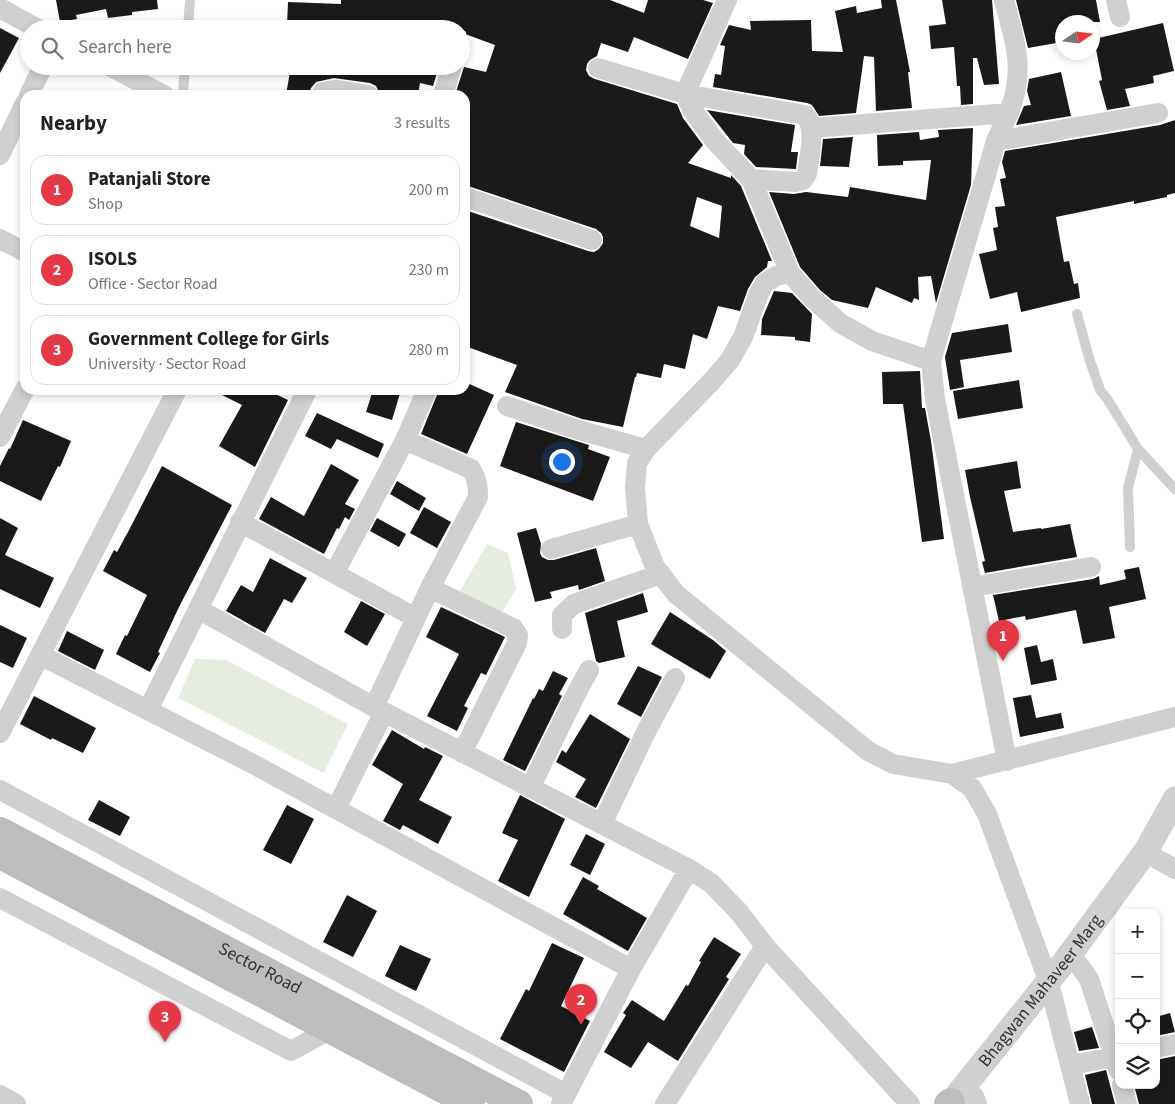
<!DOCTYPE html>
<html lang="en">
<head>
<meta charset="utf-8">
<style>
  :root { --surface:#fff; --page:#f2f2f2; --text:#222; --muted:#767676; --line:#e0e0e0; --accent:#e63946 }
  body { margin:0; font-family:"Source Sans 3",sans-serif; background:var(--page); color:var(--text) }
  .controls { position:absolute; right:15px; bottom:15px; display:grid; overflow:hidden; border-radius:10px; box-shadow:0 2px 8px #0003 }
  .controls button { width:45px; height:45px; display:grid; place-items:center; padding:0; border:0; border-bottom:1px solid var(--line); background:var(--surface); color:var(--text); font:25px sans-serif }
  .compass { position:absolute; left:1055px; top:15px; width:45px; height:45px; border-radius:50%; background:var(--surface); box-shadow:0 2px 8px #0003; rotate:77deg }
  .you { position:absolute; left:561px; top:461px; width:18px; height:18px; margin:-12px; border:4px solid #fff; border-radius:50%; background:#1a73e8; box-shadow:0 0 0 8px #1a73e833 }
  .badge { display:grid; place-items:center; width:32px; height:32px; border-radius:50%; background:var(--accent); color:#fff; font-size:16px; font-weight:700 }
  .pin { position:absolute; translate:-50% -41px; filter:drop-shadow(0 1px 2px #0008) }
  .pin::after { content:''; position:absolute; top:26px; width:18px; height:15px; background:inherit; clip-path:polygon(0 0,100% 0,50% 100%) }
  .list { margin:0; padding:0; list-style:none }
  h2 { display:flex; justify-content:space-between; align-items:center; height:65px; margin:0; padding:0 20px; font-size:21px }
  h2 small { font-size:16px; font-weight:400; color:var(--muted) }
  .list li { display:grid; grid-template-columns:32px 1fr auto; gap:15px; align-items:center; box-sizing:border-box; height:70px; margin:0 10px 10px; padding:0 10px; border:1px solid var(--line); border-radius:15px }
  .list b { display:block; font-size:19px; white-space:nowrap }
  .list p { margin:0; font-size:16px; white-space:nowrap; color:var(--muted) }
  .list em { font-size:16px; font-style:normal; color:var(--muted) }
  .icon { flex:none; width:28px; height:28px; fill:none; stroke:currentColor; stroke-width:2; stroke-linecap:round; stroke-linejoin:round }
  .map { position:relative; flex:none; width:1175px; height:1104px; overflow:hidden }
  .search { position:absolute; background:var(--surface); box-shadow:0 2px 8px #0003; left:20px; top:20px; width:450px; height:55px; display:flex; align-items:center; gap:12px; box-sizing:border-box; padding:0 18px; border-radius:28px; color:var(--muted); font-size:19px }
  .panel { position:absolute; background:var(--surface); box-shadow:0 2px 8px #0003; left:20px; top:90px; width:450px; height:305px; border-radius:15px }
  .map>svg:first-child { display:block }
  .green { fill:#e6ecdf }
  .building { fill:#1a1a1a; fill-rule:evenodd }
  .lines { fill:none; stroke-linecap:round; stroke-linejoin:round }
  .service { stroke:#d0d0d0; stroke-width:10 }
  .minor { stroke:#d0d0d0; stroke-width:20 }
  .tertiary { stroke:#d0d0d0; stroke-width:25 }
  .secondary { stroke:#bdbdbd; stroke-width:28 }
  .labels { text-anchor:middle; dominant-baseline:central; stroke-width:5; stroke-linejoin:round; paint-order:stroke }
  .street-label { font-size:18px; fill:#333; stroke:#fff }
</style>
</head>
<body>
<div class="map">
<svg width="1175" height="1104" viewBox="0 0 1175 1104">
  <rect width="100%" height="100%" fill="#fff"/>
  <path class="green" d="M 487,544 L 508,553 L 516,589 L 498,620 L 459,593 Z
    M 195,659 L 226,660 L 348,724 L 324,773 L 178,698 Z"/>
  <path class="building" d="M 56,0 L 157,0 L 158,9 L 132,12 L 132,15 L 108,18 L 106,9 L 76,15 L 77,19 L 60,22 Z
    M 341,0 L 610,0 L 644,13 L 648,0 L 703,0 L 713,3 L 688,59 L 634,37 L 628,52 L 601,43 L 597,56 L 590,60 L 587,64 L 586,70 L 589,76 L 595,79 L 677,104 L 683,118 L 703,145 L 688,163 L 731,178 L 731,175 L 741,186 L 772,261 L 768,261 L 767,267 L 755,277 L 748,289 L 740,311 L 718,306 L 707,339 L 693,334 L 685,369 L 664,364 L 661,378 L 637,373 L 636,377 L 635,377 L 623,427 L 582,419 L 505,392 L 517,365 L 465,346 L 465,210 L 588,251 L 594,252 L 599,249 L 603,243 L 603,237 L 601,233 L 596,229 L 465,185 L 465,95 L 455,95 L 464,67 L 486,72 L 495,45 L 465,34 L 466,32 L 461,29 L 438,22 L 437,29 L 302,29 L 302,26 L 287,25 L 288,2 L 341,4 ZM 697,197 L 722,206 L 719,238 L 690,226 Z
    M 881,0 L 896,0 L 910,72 L 908,72 L 912,108 L 876,111 L 874,57 L 864,56 L 856,113 L 819,116 L 812,105 L 807,103 L 713,87 L 715,74 L 721,75 L 725,46 L 720,45 L 729,25 L 751,30 L 750,21 L 811,20 L 812,51 L 843,52 L 835,11 L 856,6 L 857,13 L 882,8 Z
    M 942,0 L 992,0 L 999,84 L 984,85 L 977,58 L 973,58 L 973,104 L 961,105 L 960,86 L 957,86 L 954,47 L 931,49 L 929,26 L 946,24 Z
    M 1016,0 L 1096,0 L 1100,22 L 1062,22 L 1062,42 L 1028,48 Z
    M 1163,23 L 1174,71 L 1153,76 L 1154,83 L 1125,89 L 1130,106 L 1107,110 L 1099,81 L 1102,80 L 1094,39 Z
    M 0,28 L 19,38 L 0,73 Z
    M 291,66 L 439,66 L 433,86 L 420,83 L 418,95 L 380,95 L 376,86 L 370,83 L 334,78 L 316,82 L 311,88 L 309,95 L 286,95 Z
    M 1061,72 L 1071,116 L 1016,125 L 1024,106 L 1031,105 L 1027,91 L 1029,79 Z
    M 707,110 L 795,125 L 791,152 L 798,152 L 796,169 L 756,167 L 744,154 L 745,145 L 733,143 Z
    M 1175,120 L 1175,193 L 1167,195 L 1167,197 L 1134,204 L 1134,201 L 1056,217 L 1064,262 L 1069,261 L 1074,284 L 1078,283 L 1080,298 L 1021,312 L 1017,292 L 990,299 L 979,254 L 997,250 L 993,228 L 998,227 L 995,207 L 1005,206 L 1000,179 L 1006,178 L 1002,162 L 1005,151 L 1160,125 Z
    M 973,128 L 971,185 L 936,303 L 931,276 L 918,277 L 919,300 L 914,298 L 912,303 L 876,287 L 868,308 L 832,300 L 820,290 L 800,267 L 769,192 L 794,194 L 806,192 L 848,197 L 850,187 L 926,200 L 931,160 L 903,161 L 903,165 L 878,166 L 877,135 L 919,132 L 920,140 L 939,137 L 938,130 Z
    M 853,137 L 849,167 L 820,166 L 823,139 Z
    M 774,291 L 792,293 L 812,314 L 810,342 L 795,340 L 795,337 L 761,335 L 762,319 Z
    M 1008,324 L 1012,352 L 960,360 L 964,387 L 950,390 L 945,357 L 952,333 Z
    M 920,371 L 922,408 L 925,408 L 931,441 L 944,539 L 922,542 L 903,404 L 883,404 L 882,372 Z
    M 1019,380 L 1023,408 L 958,419 L 953,391 Z
    M 465,382 L 494,395 L 467,454 L 421,434 L 439,390 L 465,390 Z
    M 212,390 L 267,390 L 288,400 L 255,467 L 219,446 L 242,405 Z
    M 373,390 L 401,390 L 392,420 L 366,412 Z
    M 317,413 L 384,444 L 378,458 L 337,439 L 331,449 L 305,436 Z
    M 23,420 L 71,441 L 60,467 L 58,466 L 41,501 L 0,481 L 0,466 L 9,448 L 10,449 Z
    M 516,422 L 589,445 L 588,449 L 610,457 L 593,501 L 500,466 Z
    M 1017,461 L 1021,488 L 1004,491 L 1013,532 L 1041,528 L 1041,529 L 1070,524 L 1077,557 L 985,573 L 982,562 L 985,561 L 970,497 L 965,470 Z
    M 331,464 L 359,480 L 345,504 L 355,509 L 349,520 L 345,517 L 339,529 L 337,528 L 324,554 L 259,519 L 271,497 L 304,516 Z
    M 162,466 L 232,505 L 179,607 L 158,652 L 160,653 L 150,672 L 116,654 L 125,635 L 127,636 L 147,595 L 103,571 L 114,550 L 117,552 L 128,532 Z
    M 397,481 L 426,498 L 419,511 L 390,494 Z
    M 424,507 L 451,522 L 437,548 L 410,533 Z
    M 0,518 L 18,528 L 5,555 L 54,578 L 40,608 L 0,589 Z
    M 377,518 L 406,534 L 399,547 L 370,531 Z
    M 536,528 L 541,544 L 540,553 L 542,557 L 548,560 L 554,560 L 596,548 L 605,581 L 579,590 L 578,585 L 550,592 L 552,598 L 535,602 L 517,533 Z
    M 270,558 L 307,578 L 292,603 L 284,599 L 265,633 L 226,611 L 241,585 L 253,592 Z
    M 1139,567 L 1146,599 L 1109,607 L 1115,638 L 1083,644 L 1076,610 L 1026,620 L 1025,616 L 999,621 L 993,595 L 1093,579 L 1099,576 L 1100,585 L 1126,579 L 1124,570 Z
    M 643,593 L 648,612 L 617,621 L 625,657 L 599,663 L 596,661 L 585,613 Z
    M 361,601 L 385,614 L 367,646 L 344,632 Z
    M 441,607 L 505,637 L 486,675 L 481,673 L 464,706 L 468,708 L 457,731 L 427,716 L 459,654 L 426,637 Z
    M 670,612 L 713,640 L 726,651 L 710,679 L 651,644 Z
    M 0,625 L 27,638 L 13,668 L 0,662 Z
    M 67,631 L 104,650 L 95,670 L 58,651 Z
    M 1037,645 L 1041,662 L 1053,659 L 1057,680 L 1031,685 L 1024,648 Z
    M 638,666 L 662,677 L 641,717 L 617,704 Z
    M 553,671 L 568,678 L 559,694 L 562,696 L 525,771 L 503,760 L 533,698 L 534,699 L 539,689 L 543,691 Z
    M 1031,695 L 1036,718 L 1061,713 L 1064,728 L 1020,737 L 1013,698 Z
    M 34,696 L 96,728 L 83,753 L 52,738 L 51,740 L 20,724 Z
    M 590,714 L 630,739 L 596,808 L 575,797 L 586,779 L 556,762 L 562,750 L 566,753 Z
    M 392,730 L 424,749 L 425,747 L 443,756 L 419,800 L 452,817 L 438,844 L 403,825 L 400,830 L 383,821 L 403,784 L 372,765 Z
    M 520,795 L 565,819 L 529,897 L 498,881 L 518,840 L 502,833 Z
    M 99,800 L 130,817 L 120,836 L 88,820 Z
    M 287,805 L 314,819 L 291,864 L 263,850 Z
    M 586,834 L 605,844 L 590,875 L 570,865 Z
    M 583,877 L 599,886 L 597,889 L 647,918 L 628,951 L 563,914 Z
    M 347,895 L 377,911 L 353,957 L 323,942 Z
    M 714,937 L 741,954 L 726,977 L 729,979 L 678,1061 L 648,1042 L 631,1068 L 604,1052 L 626,1015 L 623,1013 L 632,1000 L 664,1021 L 686,985 L 688,986 L 701,962 L 699,961 Z
    M 552,943 L 584,958 L 561,1006 L 590,1021 L 564,1072 L 500,1039 L 526,989 L 529,991 Z
    M 400,945 L 431,959 L 416,991 L 385,976 Z
    M 1170,1013 L 1175,1032 L 1156,1036 L 1156,1017 Z
    M 1092,1027 L 1099,1048 L 1079,1051 L 1074,1032 Z
    M 1175,1056 L 1175,1104 L 1139,1104 L 1134,1085 L 1156,1085 L 1156,1060 Z
    M 1106,1070 L 1115,1104 L 1092,1104 L 1085,1075 Z"/>
  <g class="lines">
    <path class="service" d="M 188,29 L 190,0
      M 183,95 L 185,66
      M 1077,314 L 1089,358 L 1100,390 L 1108,400 L 1138,449 L 1175,489
      M 1130,547 L 1128,488 L 1138,449"/>
    <path class="minor" d="M 727,0 L 685,94 L 693,111 L 715,141 L 751,179 L 790,273 L 812,298 L 840,323 L 872,341 L 931,361
      M 1004,0 C 1011,28 1022,58 1016,87 C 1013,106 1004,124 996,141 L 931,361 L 935,399 L 1007,761
      M 1116,0 L 1120,17
      M 0,8 L 38,29
      M 109,66 L 164,95
      M 598,68 L 685,94 L 805,115 C 817,129 809,156 807,174 L 803,180 L 795,182 L 751,179
      M 29,95 L 43,66
      M 321,95 L 323,92 L 336,90 L 368,95
      M 443,95 L 452,66
      M 812,128 L 1009,113
      M 996,141 L 1158,113
      M 0,155 L 25,103
      M 465,197 L 592,240
      M 0,239 L 25,252
      M 790,273 L 776,276 L 765,283 L 759,293 L 743,337 L 730,360 L 711,382 L 646,449 L 637,463 L 635,487 L 638,524 L 655,567 L 676,594 L 868,751 L 893,764 L 952,774 L 972,788 L 987,814 L 1049,983 L 1080,1104
      M 507,406 L 579,430 L 646,449
      M 0,437 L 25,389
      M 240,522 L 416,618
      M 551,549 L 638,524
      M 335,572 L 405,440 L 427,390
      M 972,587 L 1091,567
      M 430,588 L 513,628 L 518,635 L 517,643 L 462,753
      M 198,609 L 374,707 L 689,869 L 711,883 L 739,912 L 765,946 L 910,1104
      M 562,629 L 562,615 L 574,604 L 661,574
      M 40,655 L 253,764 L 631,969
      M 374,707 L 430,588 L 478,497 C 478,486 477,478 471,469 L 405,440
      M 148,710 L 307,390
      M 0,733 L 177,390
      M 952,774 L 1175,717
      M 530,788 L 577,692 L 589,670
      M 0,790 L 566,1094
      M 336,809 L 384,712
      M 602,824 L 647,730 L 675,678
      M 1157,859 L 1175,869
      M 0,898 L 291,1051 L 331,1029
      M 1079,965 L 1089,979 L 1119,1071
      M 1156,1048 L 1175,1044
      M 1071,1065 L 1119,1056
      M 1122,1085 L 1127,1104
      M 0,1095 L 16,1104
      M 974,1096 L 977,1104
      M 561,1104 L 631,969 L 689,869
      M 665,1104 L 765,946"/>
    <path class="tertiary" id="s1" d="M 950,1104 L 1068,957 L 1146,851 L 1175,799"/>
    <g class="secondary">
      <path id="s2" d="M 0,831 L 519,1104"/>
      <path d="M 0,855 L 471,1104"/>
      <path d="M 948,1104 L 951,1102"/>
    </g>
  </g>
  <g class="labels">
    <g class="street-label">
      <text stroke="none"><textPath href="#s2" startOffset="294">Sector Road</textPath></text>
      <text stroke="none"><textPath href="#s1" startOffset="145">Bhagwan Mahaveer Marg</textPath></text>
    </g>
  </g>
</svg>
<div class="controls">
<button>+</button>
<button>−</button>
<button><svg class="icon" aria-label="locate" viewBox="0 0 24 24"><circle cx="12" cy="12" r="6"/><path d="M12 2v4M12 18v4M2 12h4M18 12h4"/></svg></button>
<button><svg class="icon" aria-label="layers" viewBox="0 0 24 24"><path d="M12 4l9 5-9 5-9-5zM3 14l9 5 9-5"/></svg></button>
</div>
<svg class="compass" viewBox="-18 -18 36 36"><path d="M0-13l5 13h-10z" fill="#e53935"/><path d="M0 13l5-13h-10z" fill="#767676"/></svg>
<div class="you"></div>
<div class="pin badge" style="left:1003px;top:661px">1</div>
<div class="pin badge" style="left:581px;top:1025px">2</div>
<div class="pin badge" style="left:165px;top:1042px">3</div>
<div class="search"><svg class="icon" aria-label="search" viewBox="0 0 24 24"><circle cx="10" cy="10" r="6"/><path d="M15 15l6 6"/></svg>Search here</div>
<section class="panel">
<h2>Nearby<small>3 results</small></h2>
<ul class="list">
<li><span class="badge">1</span><div><b>Patanjali Store</b><p>Shop</p></div><em>200 m</em></li>
<li><span class="badge">2</span><div><b>ISOLS</b><p>Office · Sector Road</p></div><em>230 m</em></li>
<li><span class="badge">3</span><div><b>Government College for Girls</b><p>University · Sector Road</p></div><em>280 m</em></li>
</ul>
</section>
</div>
</body>
</html>
